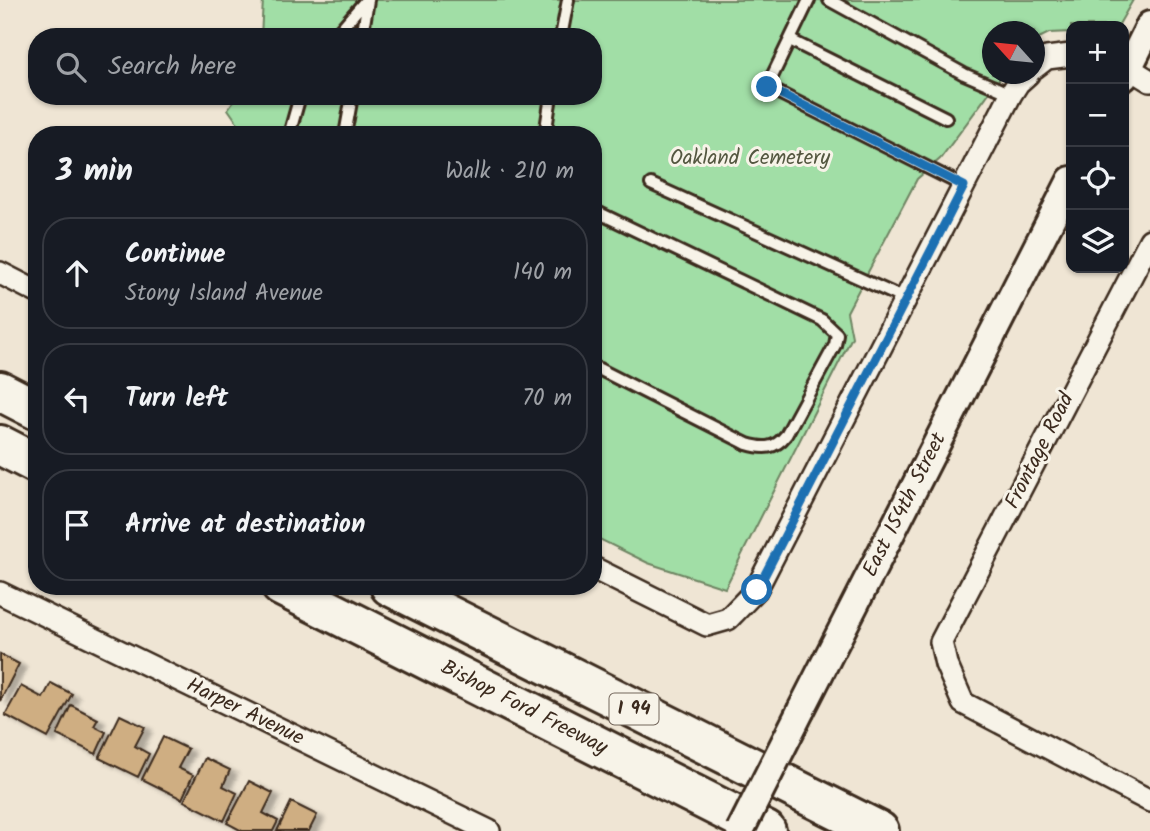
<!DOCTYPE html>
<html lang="en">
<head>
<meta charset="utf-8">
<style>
  :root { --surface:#171b24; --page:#20242c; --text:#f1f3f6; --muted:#9ea1a6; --line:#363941 }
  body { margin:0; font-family:Kalam,sans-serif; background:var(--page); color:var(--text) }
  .controls { position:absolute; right:21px; top:21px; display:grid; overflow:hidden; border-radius:14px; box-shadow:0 2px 5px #0004 }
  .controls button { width:63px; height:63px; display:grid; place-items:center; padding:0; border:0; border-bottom:2px solid var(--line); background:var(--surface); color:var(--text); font:35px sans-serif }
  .compass { position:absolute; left:982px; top:21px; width:63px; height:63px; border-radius:50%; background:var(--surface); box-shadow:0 2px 5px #0004; rotate:297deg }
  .stop { position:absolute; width:21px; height:21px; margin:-16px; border:5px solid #1f6fb2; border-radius:50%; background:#fff }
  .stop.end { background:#1f6fb2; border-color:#fff; box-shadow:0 2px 7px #0008 }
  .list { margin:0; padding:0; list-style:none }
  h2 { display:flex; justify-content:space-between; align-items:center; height:91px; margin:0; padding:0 28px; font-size:30px }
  h2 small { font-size:23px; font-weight:400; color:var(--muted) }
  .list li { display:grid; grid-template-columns:46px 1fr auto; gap:21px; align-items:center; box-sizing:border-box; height:112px; margin:0 14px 14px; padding:0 14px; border:2px solid var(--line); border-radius:28px }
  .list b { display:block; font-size:26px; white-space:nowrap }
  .list p { margin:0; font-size:23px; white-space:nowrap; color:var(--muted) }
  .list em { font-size:23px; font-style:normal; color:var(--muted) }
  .icon { flex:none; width:38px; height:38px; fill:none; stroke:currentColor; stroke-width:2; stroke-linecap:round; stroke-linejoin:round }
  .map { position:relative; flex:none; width:1150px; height:831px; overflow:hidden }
  .search { position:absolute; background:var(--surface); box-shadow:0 2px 5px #0004; left:28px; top:28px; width:574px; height:77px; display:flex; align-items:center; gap:18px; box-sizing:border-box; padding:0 24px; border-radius:28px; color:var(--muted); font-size:26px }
  .panel { position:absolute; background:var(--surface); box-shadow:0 2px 5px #0004; left:28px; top:126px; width:574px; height:469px; border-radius:28px }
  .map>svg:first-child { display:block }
  .green { fill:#a1dea6; stroke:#6e8462; stroke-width:2 }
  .building { fill:#cfae82; stroke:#3b2a1e; stroke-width:2; filter:url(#shadow) }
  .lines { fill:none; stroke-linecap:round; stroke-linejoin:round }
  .service-casing { stroke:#3b2a1e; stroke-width:16 }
  .minor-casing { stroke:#3b2a1e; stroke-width:26 }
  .tertiary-casing { stroke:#3b2a1e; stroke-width:32 }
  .motorway-casing { stroke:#3b2a1e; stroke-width:44 }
  .service { stroke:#f7f3e8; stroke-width:10 }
  .minor { stroke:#f7f3e8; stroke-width:21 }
  .tertiary { stroke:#f7f3e8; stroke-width:26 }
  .motorway { stroke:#f7f3e8; stroke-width:38 }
  .tertiary-bridge-casing { stroke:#3b2a1e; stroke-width:32; stroke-linecap:butt }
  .tertiary-bridge { stroke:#f7f3e8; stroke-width:26 }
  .route { stroke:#1f6fb2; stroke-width:9 }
  .labels { text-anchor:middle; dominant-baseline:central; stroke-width:6; stroke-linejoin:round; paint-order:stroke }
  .shield { fill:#f7f3e8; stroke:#73665b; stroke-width:2 }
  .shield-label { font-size:19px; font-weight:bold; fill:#3b2a1e }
  .park-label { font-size:21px; fill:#545740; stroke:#f7f3e8 }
  .street-label { font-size:21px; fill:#3b2a1e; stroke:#f7f3e8 }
</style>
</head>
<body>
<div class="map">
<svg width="1150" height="831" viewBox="0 0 1150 831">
  <defs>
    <filter id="shadow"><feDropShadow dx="7" dy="4" stdDeviation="2" flood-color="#0004"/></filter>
  </defs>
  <rect width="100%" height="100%" fill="#efe5d4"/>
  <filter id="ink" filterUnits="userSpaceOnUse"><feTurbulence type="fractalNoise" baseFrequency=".0143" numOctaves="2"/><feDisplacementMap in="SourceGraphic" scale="14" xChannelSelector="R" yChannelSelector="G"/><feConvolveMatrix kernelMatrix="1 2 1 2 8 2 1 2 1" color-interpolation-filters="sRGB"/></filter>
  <g filter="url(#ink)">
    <path class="green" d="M 263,0 L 1133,0 L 1118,26 L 1071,26 L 1071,32 L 1049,33 L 1035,40 L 1034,32 L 992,32 L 992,74 L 1003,74 L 940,159 L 917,179 L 847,312 L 852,337 L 725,588 L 648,563 L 593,536 L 593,135 L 246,135 L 228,109 L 237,96 L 593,96 L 593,37 L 261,37 Z"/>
    <path class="building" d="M 0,654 L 19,664 L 0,701 Z
      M 51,683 L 72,694 L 48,738 L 5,715 L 21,686 L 43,698 Z
      M 71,705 L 98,719 L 94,726 L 106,732 L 96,754 L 57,735 Z
      M 120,715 L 145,727 L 135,746 L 149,754 L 138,777 L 99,758 Z
      M 163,737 L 188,749 L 178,768 L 193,775 L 182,799 L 142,779 Z
      M 205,758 L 230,770 L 223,786 L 237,793 L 224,821 L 184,801 Z
      M 249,781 L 273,793 L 263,813 L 278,821 L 273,831 L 242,831 L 227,823 Z
      M 291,802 L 317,815 L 309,831 L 277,831 Z"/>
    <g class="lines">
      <g class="service-casing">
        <path id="service" d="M 809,0 L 767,87 L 964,186
          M 829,0 L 964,74 L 1011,94
          M 334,37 L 366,0
          M 362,37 L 368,0
          M 561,37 L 568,0
          M 790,40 L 946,118
          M 289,135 L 300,96
          M 345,135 L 352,96
          M 545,135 L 551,96
          M 651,184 L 905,299
          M 593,210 L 822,320 L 837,334 L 835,345 L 786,435 C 775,449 764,449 747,444 L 593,366"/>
      </g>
      <g class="minor-casing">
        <path id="minor" d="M 1124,65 L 1150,81
          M 1034,68 L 1047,58 L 1071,55
          M 1150,240 L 941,642 L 946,664 L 963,703 L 1150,801
          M 0,273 L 37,292
          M 593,568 L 707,625 L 728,619 L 756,590 L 1011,94 L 1018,83 L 1028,74
          M 0,593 L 489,831"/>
      </g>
      <g class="tertiary-casing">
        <path id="tertiary" d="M 1124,77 L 1150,25
          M 801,710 L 1071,180"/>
      </g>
      <g class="motorway-casing">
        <path id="motorway" d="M 0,391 L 37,410
          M 0,445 L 37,464
          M 281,586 L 766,831
          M 390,586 L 879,831"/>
      </g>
      <use href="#service" class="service"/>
      <use href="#minor" class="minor"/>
      <use href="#tertiary" class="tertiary"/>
      <use href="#motorway" class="motorway"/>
      <g class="tertiary-bridge-casing">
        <path id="tertiary-bridge" d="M 740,831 L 801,710"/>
      </g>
      <use href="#tertiary-bridge" class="tertiary-bridge"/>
    </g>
  </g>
  <g class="lines" filter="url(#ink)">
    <path class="route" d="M 757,590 L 964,186 L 767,87"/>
  </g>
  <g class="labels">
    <rect class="shield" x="609.5" y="693.5" width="49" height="31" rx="5"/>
    <g class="shield-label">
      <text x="634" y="709">I 94</text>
    </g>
    <g class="park-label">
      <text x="750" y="158">Oakland Cemetery</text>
    </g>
    <g class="street-label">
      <text transform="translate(1040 451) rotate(-63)">Frontage Road</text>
      <text transform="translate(905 505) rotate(-63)">East 154th Street</text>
      <text transform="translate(524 708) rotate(27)">Bishop Ford Freeway</text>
      <text transform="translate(245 712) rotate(26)">Harper Avenue</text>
    </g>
  </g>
</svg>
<div class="controls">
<button>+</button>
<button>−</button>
<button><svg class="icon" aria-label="locate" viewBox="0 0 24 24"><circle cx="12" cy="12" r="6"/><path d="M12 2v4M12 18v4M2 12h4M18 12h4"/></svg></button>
<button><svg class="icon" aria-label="layers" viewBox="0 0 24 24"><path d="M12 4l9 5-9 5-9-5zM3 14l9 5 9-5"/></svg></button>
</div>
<svg class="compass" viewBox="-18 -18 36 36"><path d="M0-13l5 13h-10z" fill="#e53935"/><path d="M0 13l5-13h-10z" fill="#9ea1a6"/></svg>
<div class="stop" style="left:757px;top:590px"></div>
<div class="stop end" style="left:767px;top:87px"></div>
<div class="search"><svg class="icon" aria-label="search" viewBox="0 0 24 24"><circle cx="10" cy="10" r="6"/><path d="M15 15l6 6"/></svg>Search here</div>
<section class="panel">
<h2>3 min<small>Walk · 210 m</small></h2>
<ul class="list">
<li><svg class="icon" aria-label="ahead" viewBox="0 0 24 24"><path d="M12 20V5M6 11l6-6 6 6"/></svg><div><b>Continue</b><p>Stony Island Avenue</p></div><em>140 m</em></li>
<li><svg class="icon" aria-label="left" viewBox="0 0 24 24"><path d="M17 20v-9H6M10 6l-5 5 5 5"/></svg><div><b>Turn left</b></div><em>70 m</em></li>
<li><svg class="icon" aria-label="arrive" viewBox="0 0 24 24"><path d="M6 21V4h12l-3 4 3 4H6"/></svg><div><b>Arrive at destination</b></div></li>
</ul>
</section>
</div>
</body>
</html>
